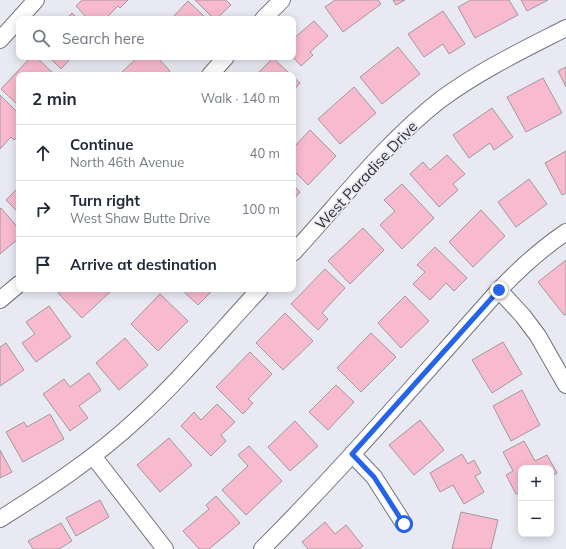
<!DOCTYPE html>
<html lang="en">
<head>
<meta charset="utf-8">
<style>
  :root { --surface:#fff; --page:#f6f6f7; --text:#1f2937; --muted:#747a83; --line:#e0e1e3 }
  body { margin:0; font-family:Mulish,sans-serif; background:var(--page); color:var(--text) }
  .controls { position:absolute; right:12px; bottom:12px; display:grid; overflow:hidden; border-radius:8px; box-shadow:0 2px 10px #0003 }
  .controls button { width:36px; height:36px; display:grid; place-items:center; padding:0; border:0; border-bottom:1px solid var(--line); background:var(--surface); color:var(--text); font:20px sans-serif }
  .stop { position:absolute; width:12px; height:12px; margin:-9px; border:3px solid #2563eb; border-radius:50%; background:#fff }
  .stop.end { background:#2563eb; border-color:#fff; box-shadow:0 1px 4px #0008 }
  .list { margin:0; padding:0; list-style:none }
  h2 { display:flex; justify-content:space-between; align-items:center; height:52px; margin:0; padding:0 16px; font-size:17px }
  h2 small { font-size:13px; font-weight:400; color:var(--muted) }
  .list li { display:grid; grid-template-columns:26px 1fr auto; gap:12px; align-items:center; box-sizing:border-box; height:56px; padding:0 16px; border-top:1px solid var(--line) }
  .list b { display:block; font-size:15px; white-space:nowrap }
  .list p { margin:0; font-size:13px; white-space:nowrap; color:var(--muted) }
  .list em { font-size:13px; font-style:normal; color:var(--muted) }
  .icon { flex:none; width:22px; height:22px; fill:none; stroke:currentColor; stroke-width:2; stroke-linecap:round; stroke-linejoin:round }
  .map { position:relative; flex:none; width:566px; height:549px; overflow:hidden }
  .search { position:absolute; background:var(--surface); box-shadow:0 2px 10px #0003; left:16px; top:16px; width:280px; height:44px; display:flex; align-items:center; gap:10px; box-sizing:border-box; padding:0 14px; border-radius:8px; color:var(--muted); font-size:15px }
  .panel { position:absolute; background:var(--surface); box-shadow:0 2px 10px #0003; left:16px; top:72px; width:280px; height:220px; border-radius:8px }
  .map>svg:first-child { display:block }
  .building { fill:#f8bace; stroke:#a3989b }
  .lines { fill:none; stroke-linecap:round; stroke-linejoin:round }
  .minor-casing { stroke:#72737c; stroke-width:18 }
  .minor { stroke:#fff; stroke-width:16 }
  .route { stroke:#2563eb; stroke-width:5 }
  .labels { text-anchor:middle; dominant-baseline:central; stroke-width:3.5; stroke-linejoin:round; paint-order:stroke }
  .street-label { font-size:15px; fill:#323236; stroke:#e8e9f3 }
</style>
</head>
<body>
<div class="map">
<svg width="566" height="549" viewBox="0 0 566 549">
  <rect width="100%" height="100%" fill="#e8e9f3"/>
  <path class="building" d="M 82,0 L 128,0 L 120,8 L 118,6 L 105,19 L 88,19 L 76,6 Z
    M 195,0 L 226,0 L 231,5 L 216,19 L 214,19 Z
    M 335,0 L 378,0 L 381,4 L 343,32 L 325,7 Z
    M 393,0 L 405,0 L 396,5 Z
    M 471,0 L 509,0 L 518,15 L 475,38 L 458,7 Z
    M 521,0 L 548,0 L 527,11 Z
    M 188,1 L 207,19 L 171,19 Z
    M 443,11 L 465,44 L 449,54 L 443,44 L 424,57 L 408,34 Z
    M 72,13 L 78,19 L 67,19 Z
    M 314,21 L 328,36 L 310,52 L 313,55 L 301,66 L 293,57 L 293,39 Z
    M 398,47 L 420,74 L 382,104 L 360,77 Z
    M 31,57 L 36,57 L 55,75 L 19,75 L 19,106 L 1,89 Z
    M 49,57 L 72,57 L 61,69 Z
    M 138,57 L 157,57 L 170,71 L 166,75 L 122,75 L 121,73 Z
    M 273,58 L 291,75 L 256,75 Z
    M 566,67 L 566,87 L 558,71 Z
    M 293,77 L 300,83 L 293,91 Z
    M 543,78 L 562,113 L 526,132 L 507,97 Z
    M 354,87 L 376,113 L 340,144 L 318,119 Z
    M 0,95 L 19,114 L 19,135 L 14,140 L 11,137 L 0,149 Z
    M 492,108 L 513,137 L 494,150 L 490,143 L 469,158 L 453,135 Z
    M 310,130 L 336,156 L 308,185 L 293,170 L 293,148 Z
    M 566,151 L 566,193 L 562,195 L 545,163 Z
    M 447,155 L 465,174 L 453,184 L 458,190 L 439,207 L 410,174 L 423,162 L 430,170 Z
    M 529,179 L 547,204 L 516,227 L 498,202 Z
    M 402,184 L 434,218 L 402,249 L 380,225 L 395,211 L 384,200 Z
    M 293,185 L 300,192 L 293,200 Z
    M 19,187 L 19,213 L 6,200 Z
    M 1,208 L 19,229 L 19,238 L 0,254 L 0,209 Z
    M 481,210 L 505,236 L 473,267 L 449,242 Z
    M 363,228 L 384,250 L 350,284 L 328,261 Z
    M 435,247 L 467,278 L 454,291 L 446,283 L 430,300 L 413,284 L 425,272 L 417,265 Z
    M 566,260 L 566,314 L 564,315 L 538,282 Z
    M 325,269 L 345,288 L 322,313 L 328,319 L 318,330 L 291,304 Z
    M 63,289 L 107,289 L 110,292 L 82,318 L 58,293 Z
    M 181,289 L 214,289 L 198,305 Z
    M 160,294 L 188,321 L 158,351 L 131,324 Z
    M 405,296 L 429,321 L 401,348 L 378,323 Z
    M 49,306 L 71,337 L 36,362 L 22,343 L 35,334 L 26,322 Z
    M 285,313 L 313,341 L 283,370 L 256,343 Z
    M 371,333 L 396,357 L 361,392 L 337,368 Z
    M 125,338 L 148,365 L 119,390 L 96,363 Z
    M 503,342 L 522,374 L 492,393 L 472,360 Z
    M 6,343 L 24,370 L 0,386 L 0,347 Z
    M 250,352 L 272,374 L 248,399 L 253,403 L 243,414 L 216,387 Z
    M 89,373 L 101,390 L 79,406 L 88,418 L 70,431 L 43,394 L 64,379 L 70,387 Z
    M 336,385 L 354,402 L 328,430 L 309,412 Z
    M 522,390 L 540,425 L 511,441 L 493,406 Z
    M 217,404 L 235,422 L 221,435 L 226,441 L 211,456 L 181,426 L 194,412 L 201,420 Z
    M 50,414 L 64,439 L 23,462 L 6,432 L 24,422 L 27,427 Z
    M 420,420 L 444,450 L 414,475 L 389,445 Z
    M 295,421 L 318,446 L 290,471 L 268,447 Z
    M 169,438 L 192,465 L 160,492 L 137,465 Z
    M 524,441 L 535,461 L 547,455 L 557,473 L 551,476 L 551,468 L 521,468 L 521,492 L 516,494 L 506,475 L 513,471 L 503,452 Z
    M 249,446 L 282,481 L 246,515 L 222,490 L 248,466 L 238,455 Z
    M 0,450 L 12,472 L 0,478 Z
    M 462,454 L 468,464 L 474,460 L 481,473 L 475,476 L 484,492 L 464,504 L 453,485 L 440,492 L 430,473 Z
    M 216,496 L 240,523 L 209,549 L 199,549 L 183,531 L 209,509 L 206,505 Z
    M 100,500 L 109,517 L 76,536 L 66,518 Z
    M 461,512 L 498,520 L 491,549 L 452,549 Z
    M 325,522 L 335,534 L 346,525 L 363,546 L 359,549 L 308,549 L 302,542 Z
    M 61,523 L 72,541 L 59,549 L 33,549 L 28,541 Z"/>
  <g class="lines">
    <g class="minor-casing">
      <path id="minor" d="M 263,19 L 282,0
        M 0,40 L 36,0
        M 210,75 L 226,57
        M 293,253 C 341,201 384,144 440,100 C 479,71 523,50 566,28
        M 499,290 L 523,316 L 538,336 L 566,385
        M 0,300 L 19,284
        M 352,454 L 374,477 L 404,524
        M 93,456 L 165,549
        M 0,519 C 48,489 95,458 137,419 C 181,379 219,333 260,289
        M 262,549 C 345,466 421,377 499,290 C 520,268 541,249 566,232"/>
    </g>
    <use href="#minor" class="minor"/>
  </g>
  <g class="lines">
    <path class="route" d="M 404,524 L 374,477 L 352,454 L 499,290"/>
  </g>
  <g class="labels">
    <g class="street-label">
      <text transform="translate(366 175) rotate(-47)">West Paradise Drive</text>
    </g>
  </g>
</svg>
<div class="controls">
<button>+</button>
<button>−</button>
</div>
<div class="stop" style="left:404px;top:524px"></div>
<div class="stop end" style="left:499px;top:290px"></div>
<div class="search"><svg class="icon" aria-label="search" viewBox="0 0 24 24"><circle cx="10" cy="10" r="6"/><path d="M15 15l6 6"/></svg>Search here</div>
<section class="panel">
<h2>2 min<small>Walk · 140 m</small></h2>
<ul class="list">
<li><svg class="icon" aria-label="ahead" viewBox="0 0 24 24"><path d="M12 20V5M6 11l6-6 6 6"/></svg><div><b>Continue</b><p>North 46th Avenue</p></div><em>40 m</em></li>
<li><svg class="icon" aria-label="right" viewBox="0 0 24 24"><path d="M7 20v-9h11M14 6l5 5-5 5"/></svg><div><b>Turn right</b><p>West Shaw Butte Drive</p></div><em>100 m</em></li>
<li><svg class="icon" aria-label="arrive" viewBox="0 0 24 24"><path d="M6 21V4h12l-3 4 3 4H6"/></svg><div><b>Arrive at destination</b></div></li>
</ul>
</section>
</div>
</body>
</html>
